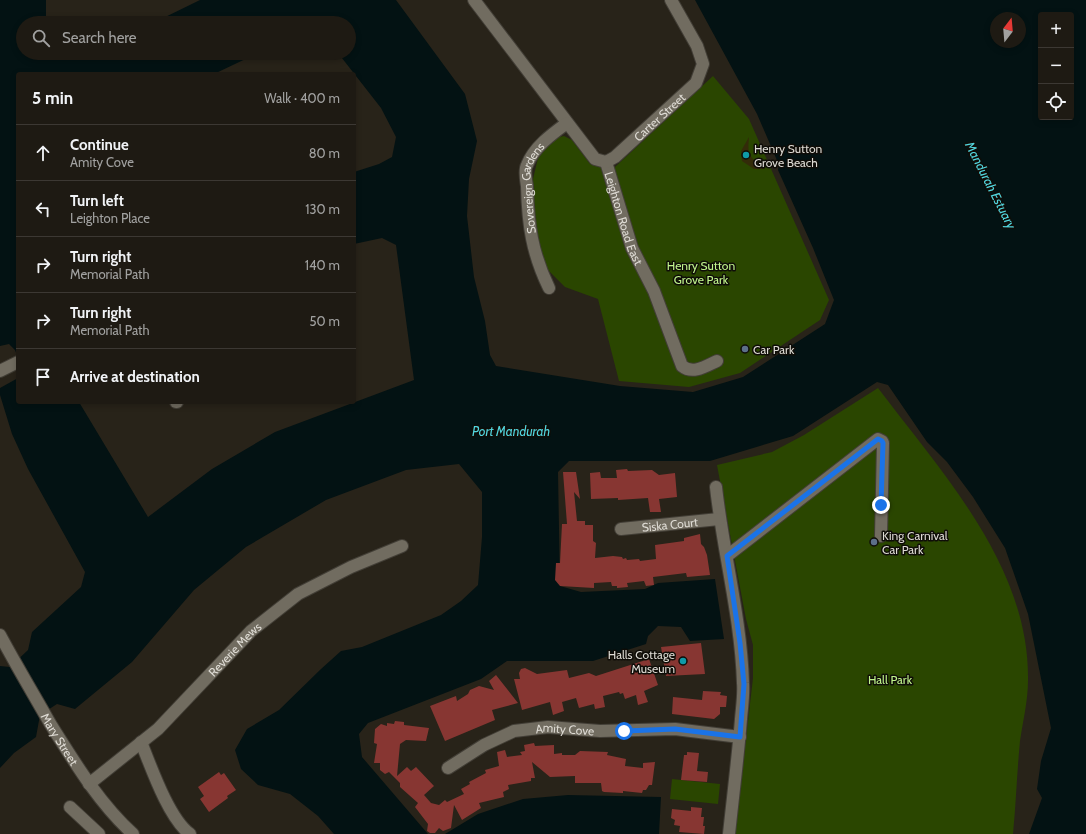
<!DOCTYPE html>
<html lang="en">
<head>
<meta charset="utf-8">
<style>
  :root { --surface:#1e1a13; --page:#26231c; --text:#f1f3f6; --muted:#a1a1a0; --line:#3c3833 }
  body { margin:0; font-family:Cabin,sans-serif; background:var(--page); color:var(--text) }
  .controls { position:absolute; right:12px; top:12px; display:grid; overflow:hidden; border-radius:4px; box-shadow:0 2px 6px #0003 }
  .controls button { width:36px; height:36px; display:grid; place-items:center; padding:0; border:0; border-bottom:1px solid var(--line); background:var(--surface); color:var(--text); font:20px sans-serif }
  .compass { position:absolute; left:990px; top:12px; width:36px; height:36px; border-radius:50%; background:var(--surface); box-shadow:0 2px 6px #0003; rotate:16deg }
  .stop { position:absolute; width:12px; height:12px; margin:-9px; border:3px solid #1a73e8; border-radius:50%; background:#fff }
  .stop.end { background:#1a73e8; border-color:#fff; box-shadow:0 1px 4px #0008 }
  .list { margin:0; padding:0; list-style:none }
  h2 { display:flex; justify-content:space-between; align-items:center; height:52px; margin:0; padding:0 16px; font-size:17px }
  h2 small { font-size:13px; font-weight:400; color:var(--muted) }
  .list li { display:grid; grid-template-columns:26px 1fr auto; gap:12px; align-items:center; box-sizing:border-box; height:56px; padding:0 16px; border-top:1px solid var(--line) }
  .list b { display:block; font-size:15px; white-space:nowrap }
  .list p { margin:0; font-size:13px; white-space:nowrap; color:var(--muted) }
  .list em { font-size:13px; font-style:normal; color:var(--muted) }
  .icon { flex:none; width:22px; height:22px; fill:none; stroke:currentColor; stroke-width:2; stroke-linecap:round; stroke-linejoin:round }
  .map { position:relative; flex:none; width:1086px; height:834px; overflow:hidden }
  .search { position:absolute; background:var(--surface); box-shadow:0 2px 6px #0003; left:16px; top:16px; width:340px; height:44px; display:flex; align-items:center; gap:10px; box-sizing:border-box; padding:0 14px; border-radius:22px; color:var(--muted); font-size:15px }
  .panel { position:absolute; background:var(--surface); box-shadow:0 2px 6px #0003; left:16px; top:72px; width:340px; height:332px; border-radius:4px }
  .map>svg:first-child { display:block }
  .green { fill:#2a4600 }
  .sand { fill:#332b09 }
  .water { fill:#031213; fill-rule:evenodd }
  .building { fill:#873632 }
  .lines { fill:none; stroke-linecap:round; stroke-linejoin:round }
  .minor-casing { stroke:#423e36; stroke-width:14 }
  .minor { stroke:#716c60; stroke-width:12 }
  .route { stroke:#1a73e8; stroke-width:5 }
  .culture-dot { fill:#0f9aa8; stroke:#0f0d08; stroke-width:1.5 }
  .service-dot { fill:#5c6f8a; stroke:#0f0d08; stroke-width:1.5 }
  .labels { text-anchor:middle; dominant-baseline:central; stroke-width:3; stroke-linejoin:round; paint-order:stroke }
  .street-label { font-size:12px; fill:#dedbd4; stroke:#0f0d08 }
  .poi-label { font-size:12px; fill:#dedbd4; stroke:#0f0d08; text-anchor:start }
  .park-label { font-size:12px; fill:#c0f48c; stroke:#0f0d08 }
  .water-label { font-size:13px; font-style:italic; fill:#52d6df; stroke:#0f0d08 }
</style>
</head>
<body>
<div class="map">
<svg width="1086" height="834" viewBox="0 0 1086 834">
  <rect width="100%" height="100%" fill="#282319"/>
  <path class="green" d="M 713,76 L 749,119 L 829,300 L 820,320 L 740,373 L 689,387 L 619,381 L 598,299 L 565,287 L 543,265 L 535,237 L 533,179 L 538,158 L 546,144 L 555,138 L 564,136 L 572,140 L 590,164 L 615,167 Z
    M 878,388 C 943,474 1030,567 1028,681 C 1028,700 1023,721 1020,741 C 1017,772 1016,803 1013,834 L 735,834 L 753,678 L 753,645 L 746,619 L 717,465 L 772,452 L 804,435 Z
    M 672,779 L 720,784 L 718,804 L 670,799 Z"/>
  <path class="sand" d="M 749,137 C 748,149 747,157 759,163 L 763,162 L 764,169 L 754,169 L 742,161 L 741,151 Z"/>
  <path class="water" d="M 0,0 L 46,0 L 46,23 L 23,23 L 23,53 L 64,53 L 71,58 L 91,53 L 258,53 L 214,74 L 18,74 L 18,358 L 15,350 L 9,344 L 0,346 Z
    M 200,0 L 396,0 L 465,94 L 477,141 L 469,179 L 467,216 L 474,277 L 485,321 L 490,355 L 496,366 L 620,386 L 693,392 L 743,377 L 825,324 L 834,300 L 813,248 L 778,170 L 779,165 L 757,114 L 695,0 L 1086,0 L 1086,834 L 1029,834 L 1042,798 L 1037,789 L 1041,761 L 1051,728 L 1028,614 L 1005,548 L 973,497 L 947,462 L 927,442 L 888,385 L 877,382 L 793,436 L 710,461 L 569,461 L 558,472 L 560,586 L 581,592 L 645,589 L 658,583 L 715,579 L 724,639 L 690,641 L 681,627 L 658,626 L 648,636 L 646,644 L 593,661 L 507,661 L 481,679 L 368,723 L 359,734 L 362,757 L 428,834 L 334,834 L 318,816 L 290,794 L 258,785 L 241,769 L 235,750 L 247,729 L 279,710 L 321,669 L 341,651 L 362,647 L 441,615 L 461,601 L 478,585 L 482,537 L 482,492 L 459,464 L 406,470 L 326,500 L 246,547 L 194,590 L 132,662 L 75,709 L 57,704 L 40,715 L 36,737 L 14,753 L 0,768 L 0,666 L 10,667 L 28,650 L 32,632 L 81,587 L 85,572 L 28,469 L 12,434 L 0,395 L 0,388 L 18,378 L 18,402 L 79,402 L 148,517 L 212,469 L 275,432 L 414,380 L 396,245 L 382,238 L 354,244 L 354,172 L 379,164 L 392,157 L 396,137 L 381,108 L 338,53 L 349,53 L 349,23 L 153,23 ZM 1041,15 L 1071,15 L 1071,117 L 1041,117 ZM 996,18 L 1020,18 L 1020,42 L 996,42 Z
    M 568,795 L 661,797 L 659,834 L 445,834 L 478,814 L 523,799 Z"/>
  <path class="building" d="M 627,469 L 628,471 L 652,470 L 659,475 L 675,473 L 677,497 L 659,499 L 661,512 L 650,512 L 648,498 L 618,500 L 618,498 L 591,499 L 590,473 L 600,472 L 601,478 L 617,478 L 616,470 Z
    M 563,472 L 576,472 L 580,499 L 574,492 L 577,521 L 585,521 L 585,525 L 593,525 L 593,541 L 596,543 L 595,558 L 613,556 L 622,557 L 623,559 L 626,558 L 627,560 L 639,559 L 640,561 L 656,559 L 655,545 L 684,541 L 684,538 L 700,534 L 701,544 L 704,547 L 707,555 L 710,575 L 687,577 L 686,573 L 653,577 L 654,585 L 646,586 L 644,581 L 627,583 L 628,587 L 617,588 L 617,586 L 612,586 L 611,582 L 594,583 L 594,588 L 560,586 L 555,580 L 556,563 L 560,563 L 562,524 L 567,524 Z
    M 701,643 L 705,674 L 666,676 L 661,647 Z
    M 649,659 L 658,685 L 644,691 L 648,702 L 638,705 L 636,695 L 625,699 L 623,693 L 620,694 L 619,692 L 603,696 L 605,707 L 595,709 L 594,704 L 579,708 L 576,698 L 562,702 L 564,711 L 553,715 L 550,702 L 522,710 L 514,679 L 520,679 L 519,673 L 521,669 L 525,668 L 537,674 L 567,670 L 569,678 L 589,673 L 596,676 Z
    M 496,675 L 518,703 L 492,710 L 495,720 L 445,741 L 430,706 L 456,696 L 457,701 L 468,694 L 470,690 L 479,686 L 494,690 L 489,681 Z
    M 703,691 L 721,692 L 720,695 L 727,696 L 726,707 L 720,707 L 720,714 L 714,719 L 672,714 L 673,697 L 702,700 Z
    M 395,721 L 404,722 L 404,725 L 429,728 L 426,741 L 406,740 L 400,744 L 397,776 L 407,767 L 411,771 L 416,767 L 434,786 L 424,795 L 431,803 L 439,805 L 445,800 L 447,802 L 464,794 L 461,789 L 470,784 L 469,782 L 486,773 L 485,770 L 499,766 L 497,752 L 505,750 L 507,757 L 522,755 L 520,752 L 525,751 L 524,745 L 534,743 L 535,746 L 554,745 L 554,754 L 562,753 L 562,755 L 575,755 L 580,751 L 608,752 L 607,755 L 626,759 L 625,766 L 643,768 L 643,763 L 655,762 L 652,785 L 649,785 L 646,790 L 643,790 L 642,793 L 623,791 L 623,793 L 604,792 L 602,791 L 601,783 L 575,783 L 575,776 L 550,777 L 532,762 L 535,778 L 531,778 L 531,781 L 508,785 L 509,789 L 503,792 L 504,797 L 479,803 L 481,808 L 462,820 L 454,805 L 451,828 L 443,831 L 439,828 L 435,833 L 430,833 L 427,831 L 428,824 L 415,807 L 418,803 L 400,787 L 400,783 L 389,772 L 385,774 L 380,770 L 380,763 L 374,763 L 377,744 L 374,743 L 375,729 L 381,724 L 387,726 L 387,723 L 394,724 Z
    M 687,752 L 699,753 L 697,771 L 708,772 L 707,782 L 681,780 L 684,755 L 687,755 Z
    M 219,772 L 221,775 L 224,773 L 236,790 L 227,796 L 228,798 L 209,812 L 200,799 L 204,796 L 198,787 Z
    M 691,807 L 702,808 L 701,817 L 704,817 L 703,826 L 705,826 L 704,834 L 679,832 L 680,826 L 674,825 L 675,820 L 671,818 L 672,809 L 691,811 Z"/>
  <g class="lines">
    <g class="minor-casing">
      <g id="minor">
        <path d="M 474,0 L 595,159 L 606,162"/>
        <path id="s1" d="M 606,162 L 632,248 L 654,291 L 682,366 C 693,375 706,366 717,361"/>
        <path id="s2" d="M 606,162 L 615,157 L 696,83 L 703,64 L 697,46 L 671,0"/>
        <path id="s3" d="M 549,288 C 532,253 528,225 527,186 C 526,180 524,170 527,165 C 534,147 552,134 567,123"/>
        <path d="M 0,371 L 18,362"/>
        <path d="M 176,402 L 177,402"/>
        <path d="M 716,487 C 723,552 741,617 743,683 C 744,694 742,707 741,719 C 738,757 733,796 729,834"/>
        <path id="s4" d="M 621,529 L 719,519"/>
        <path d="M 727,556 L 878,439 L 882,441 L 883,443 L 881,536"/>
        <path id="s5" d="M 0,635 C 16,665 34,695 51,725 C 75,763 99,803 133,834"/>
        <path d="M 141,742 C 151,767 169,819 190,834"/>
        <path id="s6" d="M 448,768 L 484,745 L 514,731 L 548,727 L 600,731 L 675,729 L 740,737"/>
        <path id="s7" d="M 89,784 L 158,729 L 251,631 L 298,594 L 351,567 L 402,546"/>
        <path d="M 70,807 L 99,834"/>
      </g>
    </g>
    <use href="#minor" class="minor"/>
  </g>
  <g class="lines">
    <path class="route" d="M 624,731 L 675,729 L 740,737 L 744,684 L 740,643 L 727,556 L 878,439 L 882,441 L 883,443 L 881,505"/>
  </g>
  <g class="culture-dot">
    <circle cx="746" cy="155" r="4"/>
    <circle cx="683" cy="661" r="4"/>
  </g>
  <g class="service-dot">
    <circle cx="745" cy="349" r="4"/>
    <circle cx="874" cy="542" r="4"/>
  </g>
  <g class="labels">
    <g class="street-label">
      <text stroke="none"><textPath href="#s2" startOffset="70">Carter Street</textPath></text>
      <text stroke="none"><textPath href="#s3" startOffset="105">Sovereign Gardens</textPath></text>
      <text stroke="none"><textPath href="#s1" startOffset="59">Leighton Road East</textPath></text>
      <text stroke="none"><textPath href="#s4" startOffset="49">Siska Court</textPath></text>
      <text stroke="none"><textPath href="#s7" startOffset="199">Reverie Mews</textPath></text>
      <text stroke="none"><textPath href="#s6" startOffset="127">Amity Cove</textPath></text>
      <text stroke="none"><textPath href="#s5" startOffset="120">Mary Street</textPath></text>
    </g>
    <g class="poi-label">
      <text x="754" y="148">Henry Sutton<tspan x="754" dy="14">Grove Beach</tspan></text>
      <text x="753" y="349">Car Park</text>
      <text x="882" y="535">King Carnival<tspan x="882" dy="14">Car Park</tspan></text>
      <text x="675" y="654" text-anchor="end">Halls Cottage<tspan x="675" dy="14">Museum</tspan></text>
    </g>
    <g class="park-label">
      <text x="701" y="265">Henry Sutton<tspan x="701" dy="14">Grove Park</tspan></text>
      <text x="890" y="679">Hall Park</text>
    </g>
    <g class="water-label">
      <text transform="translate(991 185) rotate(63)">Mandurah Estuary</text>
      <text x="511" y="431">Port Mandurah</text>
    </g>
  </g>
</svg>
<div class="controls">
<button>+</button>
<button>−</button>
<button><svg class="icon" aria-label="locate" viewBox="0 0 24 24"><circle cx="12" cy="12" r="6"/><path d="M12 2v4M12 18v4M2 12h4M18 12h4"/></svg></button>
</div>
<svg class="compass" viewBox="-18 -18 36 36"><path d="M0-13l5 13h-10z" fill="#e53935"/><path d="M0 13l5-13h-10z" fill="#a1a1a0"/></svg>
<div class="stop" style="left:624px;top:731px"></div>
<div class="stop end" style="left:881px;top:505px"></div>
<div class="search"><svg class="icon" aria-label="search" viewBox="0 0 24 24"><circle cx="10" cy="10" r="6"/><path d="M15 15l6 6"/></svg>Search here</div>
<section class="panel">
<h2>5 min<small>Walk · 400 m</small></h2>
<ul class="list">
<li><svg class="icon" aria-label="ahead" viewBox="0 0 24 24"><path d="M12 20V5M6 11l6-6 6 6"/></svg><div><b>Continue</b><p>Amity Cove</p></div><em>80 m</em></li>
<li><svg class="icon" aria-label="left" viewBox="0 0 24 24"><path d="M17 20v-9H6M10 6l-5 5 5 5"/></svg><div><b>Turn left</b><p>Leighton Place</p></div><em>130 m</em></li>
<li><svg class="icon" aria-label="right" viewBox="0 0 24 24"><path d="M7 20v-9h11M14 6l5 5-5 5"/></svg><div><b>Turn right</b><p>Memorial Path</p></div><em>140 m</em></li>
<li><svg class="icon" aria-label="right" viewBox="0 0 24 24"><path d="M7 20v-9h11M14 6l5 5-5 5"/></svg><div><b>Turn right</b><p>Memorial Path</p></div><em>50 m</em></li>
<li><svg class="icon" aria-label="arrive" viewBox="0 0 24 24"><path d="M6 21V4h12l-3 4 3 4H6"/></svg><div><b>Arrive at destination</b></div></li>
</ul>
</section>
</div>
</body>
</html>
